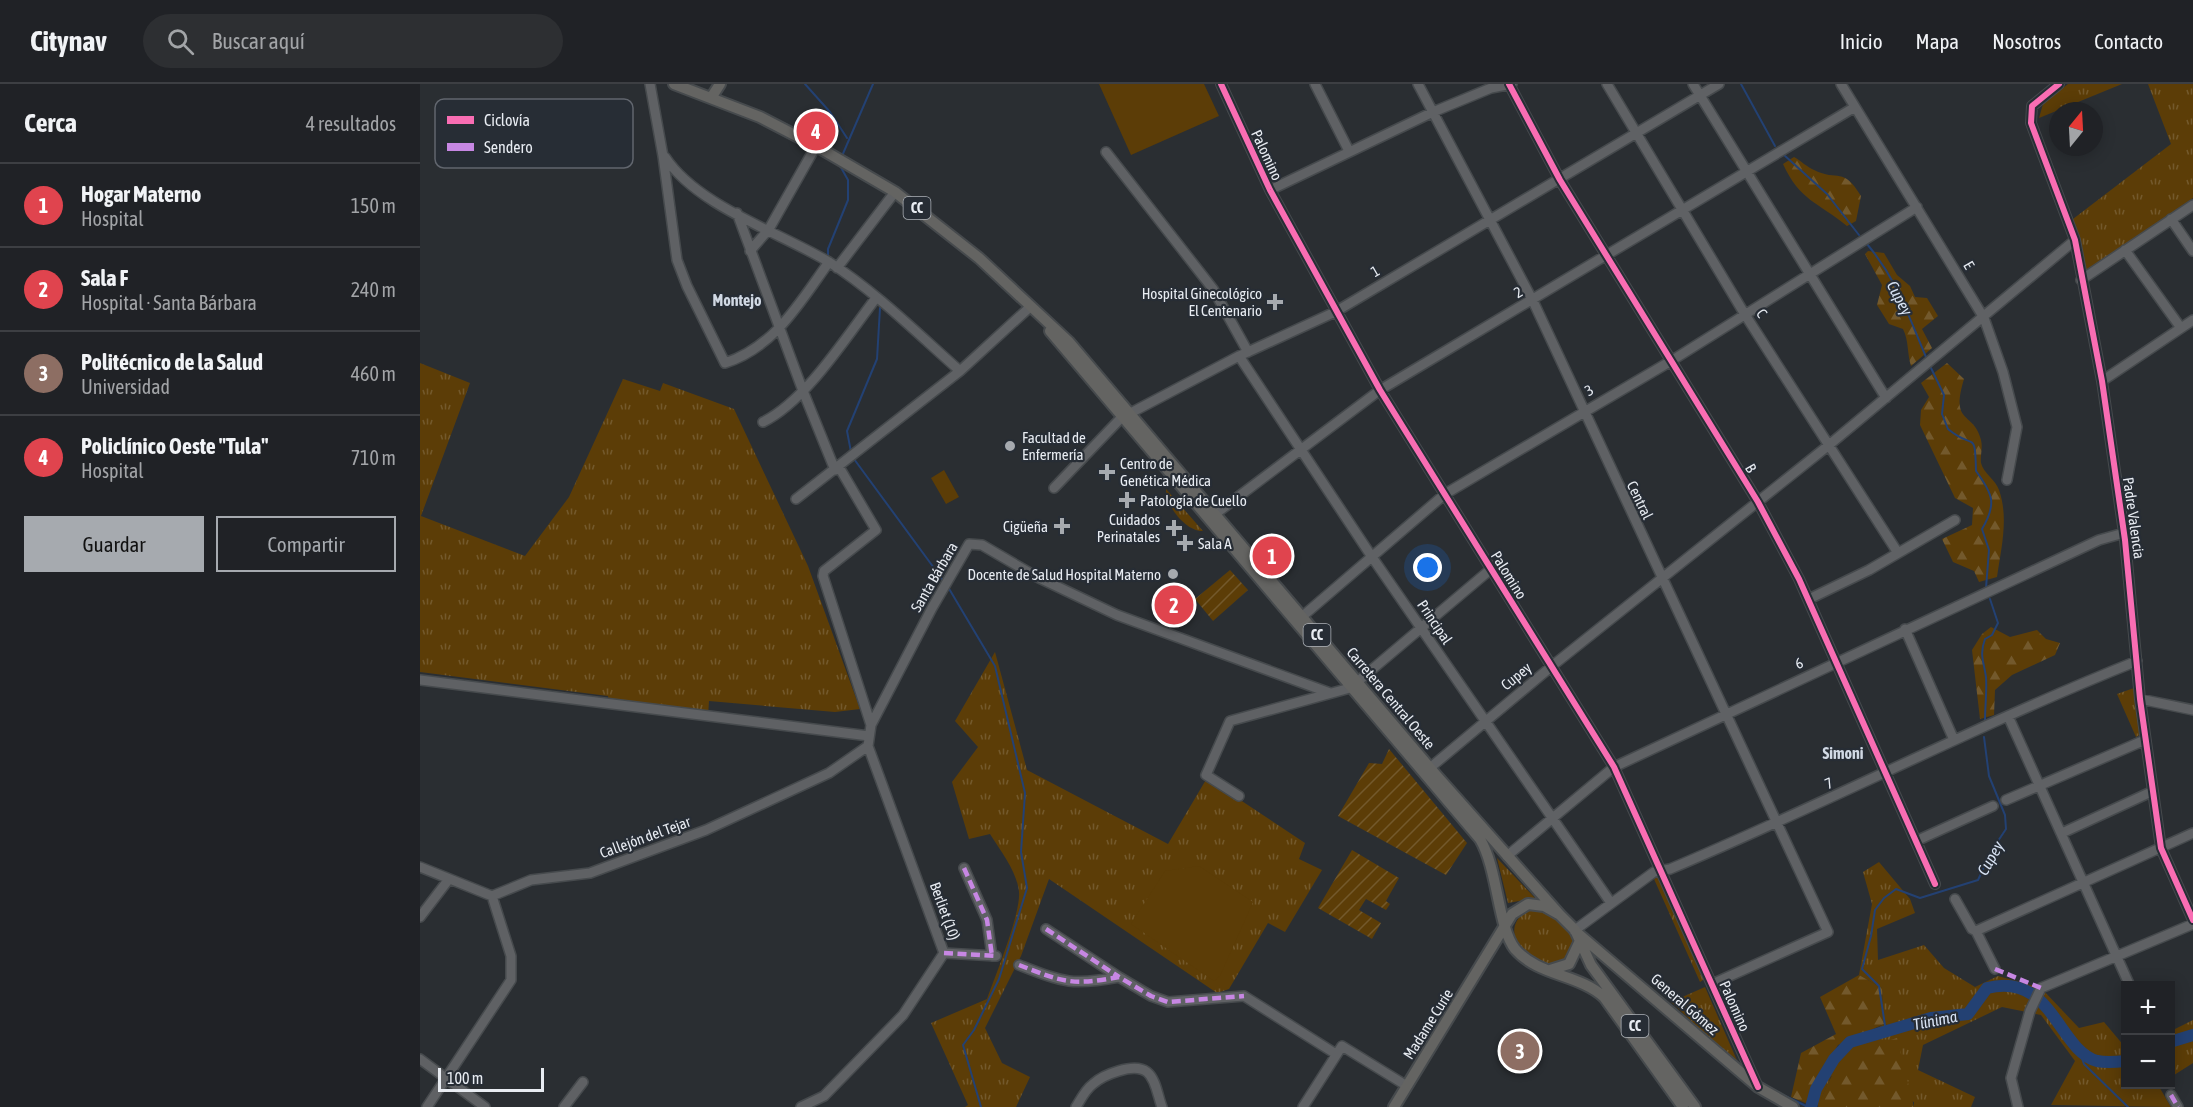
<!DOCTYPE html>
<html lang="es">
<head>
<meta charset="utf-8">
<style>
  :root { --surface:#202226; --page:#2d2f32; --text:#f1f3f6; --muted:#a2a4a7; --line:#3d3f43; --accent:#a6aaaf }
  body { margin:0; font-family:"Asap Condensed",sans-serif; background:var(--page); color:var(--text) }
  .controls { position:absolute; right:18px; bottom:18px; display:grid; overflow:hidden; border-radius:0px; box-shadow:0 3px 15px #0003 }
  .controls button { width:54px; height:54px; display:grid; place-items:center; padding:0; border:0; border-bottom:2px solid var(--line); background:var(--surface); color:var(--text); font:30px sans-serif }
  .compass { position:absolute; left:1629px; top:18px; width:54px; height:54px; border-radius:50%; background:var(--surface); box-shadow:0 3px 15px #0003; rotate:18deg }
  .scale { position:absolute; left:18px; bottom:15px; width:106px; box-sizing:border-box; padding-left:6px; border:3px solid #e8ecf2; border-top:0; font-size:16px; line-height:21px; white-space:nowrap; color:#e8ecf2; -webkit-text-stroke:4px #272d35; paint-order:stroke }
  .you { position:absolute; left:1008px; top:484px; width:21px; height:21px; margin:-15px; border:4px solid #fff; border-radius:50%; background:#1a73e8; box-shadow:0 0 0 9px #1a73e833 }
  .badge { display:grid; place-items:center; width:39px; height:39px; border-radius:50%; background:var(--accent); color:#fff; font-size:20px; font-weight:700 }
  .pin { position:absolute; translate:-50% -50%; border:3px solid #fff; box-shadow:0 2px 6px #0006 }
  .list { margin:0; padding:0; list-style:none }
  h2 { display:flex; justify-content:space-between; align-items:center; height:78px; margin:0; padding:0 24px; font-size:26px }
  h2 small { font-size:20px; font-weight:400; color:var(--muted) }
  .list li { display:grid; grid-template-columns:39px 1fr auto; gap:18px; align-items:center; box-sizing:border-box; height:84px; padding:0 24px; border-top:2px solid var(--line) }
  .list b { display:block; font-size:22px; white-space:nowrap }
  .list p { margin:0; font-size:20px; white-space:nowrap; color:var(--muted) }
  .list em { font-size:20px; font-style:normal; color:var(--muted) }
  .actions { display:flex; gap:12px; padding:18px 24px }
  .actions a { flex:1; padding:14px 0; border:2px solid var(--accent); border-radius:0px; text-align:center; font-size:21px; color:var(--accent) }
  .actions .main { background:var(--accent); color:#111 }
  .icon { flex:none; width:33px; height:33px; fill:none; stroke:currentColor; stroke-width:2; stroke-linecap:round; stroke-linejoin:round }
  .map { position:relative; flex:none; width:1773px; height:1023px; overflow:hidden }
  header { display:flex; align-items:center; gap:36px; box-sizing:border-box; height:84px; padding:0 30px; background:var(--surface); border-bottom:2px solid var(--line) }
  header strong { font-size:28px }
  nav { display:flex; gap:33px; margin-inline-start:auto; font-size:21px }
  .search { width:420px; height:54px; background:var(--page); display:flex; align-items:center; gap:15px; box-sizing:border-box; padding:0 21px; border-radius:33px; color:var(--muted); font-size:22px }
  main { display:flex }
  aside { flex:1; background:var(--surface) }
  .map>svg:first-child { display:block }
  .grass { fill:url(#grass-tufts) }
  .forest { fill:url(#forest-firs) }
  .garden { fill:url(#garden-furrows) }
  .pitch { fill:#5c3d07 }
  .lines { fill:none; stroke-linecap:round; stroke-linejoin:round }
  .stream { stroke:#234173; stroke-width:2 }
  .river { stroke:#234173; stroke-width:12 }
  .minor-casing { stroke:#464a4d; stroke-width:12 }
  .major-casing { stroke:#464a4d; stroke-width:14 }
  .minor { stroke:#5f6164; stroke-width:9 }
  .major { stroke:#646462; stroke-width:10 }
  .quiet { stroke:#c787e3; stroke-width:4.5; stroke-dasharray:9 4.5; stroke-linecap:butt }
  .cycleway-casing { stroke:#272d35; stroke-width:10 }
  .cycleway { stroke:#f96db3; stroke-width:6 }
  .poi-dot { fill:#a6aaaf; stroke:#272d35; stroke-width:2 }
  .labels { text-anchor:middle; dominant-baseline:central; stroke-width:4.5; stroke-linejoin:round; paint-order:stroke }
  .shield { fill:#272d35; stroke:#aeb3b9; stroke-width:1.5 }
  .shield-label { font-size:14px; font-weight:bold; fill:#e8ecf2 }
  .street-label { font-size:15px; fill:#e8ecf2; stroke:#272d35 }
  .poi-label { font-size:15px; fill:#e8ecf2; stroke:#272d35; text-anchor:end }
  .water-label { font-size:16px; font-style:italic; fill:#d8e3f4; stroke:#272d35 }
  .neighbourhood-label { font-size:16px; font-weight:bold; fill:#d1d9e4; stroke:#272d35 }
  .key { fill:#272d35; stroke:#61666e; stroke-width:1.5 }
  .key-label { font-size:16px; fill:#e8ecf2 }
</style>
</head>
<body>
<header>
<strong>Citynav</strong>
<div class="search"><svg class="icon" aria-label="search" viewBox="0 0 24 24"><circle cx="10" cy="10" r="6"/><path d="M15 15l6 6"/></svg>Buscar aquí</div>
<nav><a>Inicio</a><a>Mapa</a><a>Nosotros</a><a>Contacto</a></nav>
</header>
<main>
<aside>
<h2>Cerca<small>4 resultados</small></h2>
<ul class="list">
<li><span class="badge" style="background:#e0444e">1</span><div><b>Hogar Materno</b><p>Hospital</p></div><em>150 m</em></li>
<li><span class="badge" style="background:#e0444e">2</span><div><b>Sala F</b><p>Hospital · Santa Bárbara</p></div><em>240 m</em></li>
<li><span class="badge" style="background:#8d6e63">3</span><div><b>Politécnico de la Salud</b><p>Universidad</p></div><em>460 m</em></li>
<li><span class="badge" style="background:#e0444e">4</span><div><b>Policlínico Oeste &quot;Tula&quot;</b><p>Hospital</p></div><em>710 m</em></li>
</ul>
<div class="actions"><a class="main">Guardar</a><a>Compartir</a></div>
</aside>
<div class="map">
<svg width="1773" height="1023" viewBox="0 0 1773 1023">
  <defs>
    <pattern id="grass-tufts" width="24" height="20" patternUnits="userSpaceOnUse" patternTransform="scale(1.5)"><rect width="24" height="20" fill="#5c3d07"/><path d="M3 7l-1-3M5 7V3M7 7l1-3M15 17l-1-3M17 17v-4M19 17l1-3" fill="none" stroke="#73592c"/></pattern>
    <pattern id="forest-firs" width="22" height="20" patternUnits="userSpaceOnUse" patternTransform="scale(1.5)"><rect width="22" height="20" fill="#5c3d07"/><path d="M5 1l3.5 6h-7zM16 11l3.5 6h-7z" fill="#73592c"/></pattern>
    <pattern id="garden-furrows" width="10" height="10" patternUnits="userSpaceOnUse" patternTransform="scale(1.5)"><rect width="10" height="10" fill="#5c3d07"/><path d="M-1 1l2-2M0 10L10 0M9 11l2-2" fill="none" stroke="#73592c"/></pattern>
  </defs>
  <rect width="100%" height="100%" fill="#2a2e32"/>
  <path class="grass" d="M 1648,0 L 1702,0 L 1619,34 L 1623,20 Z
    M 1728,0 L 1773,0 L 1773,114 L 1666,188 L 1653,135 L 1751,60 Z
    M 0,279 L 50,299 L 1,432 L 105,472 L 149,413 L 203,295 L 240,307 L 243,299 L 314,325 L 388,482 L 440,625 L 415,628 L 289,617 L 288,632 L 189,623 L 188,612 L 0,588 Z
    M 746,405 L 783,447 C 766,448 745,421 746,405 Z
    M 575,568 L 607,686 L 748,760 L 787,694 L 885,759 L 879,775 L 902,786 L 865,848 L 848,839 L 809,905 L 797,909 L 629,795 L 601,872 L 565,944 L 582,979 L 610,993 L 596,1023 L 545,1023 L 548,1021 L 511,939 L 567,915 C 575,893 601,829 599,808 C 597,787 581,768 570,750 L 549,755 L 532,698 L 558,663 L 535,637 Z
    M 1714,604 L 1721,650 L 1716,653 L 1697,610 Z
    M 1077,774 L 1115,814 L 1088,819 Z
    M 1459,778 L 1490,815 L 1495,829 L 1457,845 L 1458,876 L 1504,861 L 1524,884 L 1555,903 L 1578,892 L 1621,904 L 1659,944 L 1684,938 L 1705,963 L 1706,1000 L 1738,1001 L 1751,1023 L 1631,1021 L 1655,977 L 1621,931 L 1582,923 L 1503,961 L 1498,986 L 1555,1013 L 1551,1023 L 1494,1023 L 1494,1018 L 1411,992 L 1398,1023 L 1396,1005 L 1424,964 L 1464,940 L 1462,904 L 1439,891 L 1452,820 L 1443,788 Z
    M 1239,792 L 1286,894 L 1280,898 L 1234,795 Z
    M 1112,824 C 1129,828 1174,857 1146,876 C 1121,893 1066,847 1112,824 Z
    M 1285,903 L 1319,981 L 1251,918 Z
    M 1773,936 L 1773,979 L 1751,993 L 1751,947 Z"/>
  <path class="forest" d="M 1374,73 C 1381,77 1387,83 1394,86 C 1418,98 1423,82 1441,112 L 1436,137 L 1427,142 C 1398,118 1380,117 1363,80 Z
    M 1448,167 L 1464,169 L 1477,191 L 1490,202 L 1495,213 L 1507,214 L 1518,232 L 1502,245 L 1512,264 L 1491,282 C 1487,269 1489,257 1483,245 L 1469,240 L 1457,221 L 1462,201 L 1445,170 Z
    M 1527,279 L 1544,295 C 1530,342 1553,326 1561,356 C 1563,364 1560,372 1561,379 C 1563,389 1576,396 1579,406 C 1589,434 1581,465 1577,493 L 1559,498 L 1554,487 L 1533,478 L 1522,455 L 1552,441 L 1553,424 L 1535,414 L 1500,341 L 1501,326 L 1509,313 L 1501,299 Z
    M 1571,543 L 1590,553 L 1617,546 L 1626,555 L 1640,559 L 1635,571 L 1592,591 L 1575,606 L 1574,631 L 1560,635 L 1552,566 L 1562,550 Z
    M 1439,891 L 1462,904 L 1464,940 L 1418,961 L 1399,994 L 1388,1020 L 1371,1013 L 1381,969 L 1416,950 L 1400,913 Z
    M 1477,954 L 1494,1023 L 1398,1023 C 1419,970 1425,971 1477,954 Z"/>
  <path class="garden" d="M 810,486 L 828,506 L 793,537 L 775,515 Z
    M 969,665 L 1047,759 L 1026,791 L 918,732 L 949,679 L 962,680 Z
    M 932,766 L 979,794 L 966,817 L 970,820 L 966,826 L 946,815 L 939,826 L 961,839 L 952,855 L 898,824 Z"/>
  <path class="pitch" d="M 679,0 L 784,0 L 799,32 L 711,71 Z
    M 524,386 L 539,413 L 526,420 L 511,394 Z
    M 779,782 L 833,818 L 800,892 L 794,897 L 711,840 L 745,787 Z"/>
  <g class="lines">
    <path class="stream" d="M 385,0 L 410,28 L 427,54
      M 1321,0 L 1355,62
      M 1364,71 L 1407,110 L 1439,151
      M 422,72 L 453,0
      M 1447,160 C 1478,197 1487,229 1506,273
      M 408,172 L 408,165 L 428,116 L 428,96 L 419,80
      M 1511,284 L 1524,311 L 1522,330 L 1528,345 C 1554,367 1555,344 1556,387 C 1573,410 1577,420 1562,445 L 1569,466 L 1566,504
      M 431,368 L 427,347 L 457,275 L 460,224
      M 434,375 L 525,499
      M 528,503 L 575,582 L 605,709 L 601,768 L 607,804 L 579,895 L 554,946 L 543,961 L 561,1023
      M 1565,637 C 1565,623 1567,607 1566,593 C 1564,578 1559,571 1565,555 L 1572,551 L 1578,539 L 1570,515
      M 1466,948 L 1459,902 L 1442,885 L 1451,852 L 1455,826 L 1464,814 L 1476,805 L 1500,814 L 1558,796 L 1572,766 L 1586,745 L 1585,731 L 1569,692 L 1564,653
      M 1659,966 L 1664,980 L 1708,1023
      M 1361,1010 L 1388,1023"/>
    <path class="river" d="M 1750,958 L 1773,951
      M 1391,1023 L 1396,1005 L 1414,975 L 1430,958 L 1511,934 L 1548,930 L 1567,904 C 1632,887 1638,966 1677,977 C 1687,979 1696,978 1706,977"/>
    <g class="minor-casing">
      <path id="minor" d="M 230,0 L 243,72 L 257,176 L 267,202 L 305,279 C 355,263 380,218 409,178
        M 801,0 L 850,106 L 960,306 L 1194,683 L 1337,1001
        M 895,0 L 929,67
        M 998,0 L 1113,217 L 1408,848 L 1292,900
        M 1089,0 L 1140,96 L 1338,418 L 1379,495 L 1515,800
        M 1187,0 L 1324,229 L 1478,469
        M 1273,0 L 1466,314
        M 1421,0 L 1564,234 L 1583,288 L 1597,343 L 1587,396
        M 1639,0 L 1612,22 L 1611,39 L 1655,156 L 1682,297 L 1705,456 L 1720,615 L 1741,764 L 1773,836
        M 686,68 L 793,205 L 828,268
        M 245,73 C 277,122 359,148 409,178 C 456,208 498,250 540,287
        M 850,106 L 1013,28 L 1071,4 L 1092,0
        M 317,129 L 383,307 L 415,386
        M 1751,135 L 1773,167
        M 1705,166 L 1761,244
        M 330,167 L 349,145 L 396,62
        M 417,184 L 475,108
        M 1661,196 L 1773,121
        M 819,272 L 952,473 L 1191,819
        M 1682,297 L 1773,236
        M 343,338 C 386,317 426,253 456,214
        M 419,383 L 456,446 L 404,487 L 403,492 L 451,641
        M 634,404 L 701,334 L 819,272 L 915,228 L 1299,0
        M 376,415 L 540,287 L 610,223
        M 790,434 L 960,306 L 1435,23
        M 1389,515 L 1449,486 L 1535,436
        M 877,537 L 1025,410 L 1251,277 L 1497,123
        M 1485,545 L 1534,656
        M 0,596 L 449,652
        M 1720,615 L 1773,626
        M 1588,632 L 1710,902
        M 1005,688 L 1132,582 L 1409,361 L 1655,156
        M 819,712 L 786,691 L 810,637 L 930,604 L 1071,485
        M 1586,716 L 1725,656
        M 1642,749 L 1731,708
        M 1496,757 L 1573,722
        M 1087,772 L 1194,683 L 1679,456 L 1704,449
        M 0,783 L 72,812 L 111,796 L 170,789 L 286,746 L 409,689 L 448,662
        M 544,784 L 567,836 L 572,872
        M 1535,815 L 1552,845 L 1556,847 L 1575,885
        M 0,833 L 29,795
        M 626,845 L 699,893
        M 1155,846 L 1234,788 L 1250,785 C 1407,719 1559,640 1717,577
        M 1556,847 L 1773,749
        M 524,869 L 448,662 L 451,641 L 512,524 L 549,460 L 562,461 L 615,492 L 697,531 L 910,609
        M 524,869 L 576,872
        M 599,881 C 643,898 651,902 699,893 L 731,912 L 748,918 L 824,912 L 916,970
        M 0,975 L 65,1023
        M 1751,1011 L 1758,1023
        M 7,1023 L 91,896 L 91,872 L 72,812
        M 144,1023 L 163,998
        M 381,1023 L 404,1012 L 483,931 L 524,869
        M 656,1023 C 661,1015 665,1006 673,1000 C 683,991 714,978 727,988 C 736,995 738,1013 742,1023
        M 883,1023 L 922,962 L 987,1002
        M 1598,1023 L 1591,994 L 1610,927 L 1621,904 L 1773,840"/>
    </g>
    <g class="major-casing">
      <path id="major" d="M 254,0 L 340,33 L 396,62 L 475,108 L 559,174 L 649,258 L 1016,691 L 1140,831
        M 291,14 L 300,0
        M 630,247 L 1060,755 C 1078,785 1078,844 1095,865 C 1118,892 1159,890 1184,913 L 1263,1023
        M 1155,847 L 1338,1003 L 1373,1023
        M 1130,886 L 1149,880 L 1159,859
        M 974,1023 L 1092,830 L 1108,820 L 1124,822 L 1140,831 L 1155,846 L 1171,881 L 1275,1023"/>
    </g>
    <use href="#minor" class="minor"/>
    <use href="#major" class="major"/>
    <path class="quiet" d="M 544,784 L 567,836 L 572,872
      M 626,845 L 699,893
      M 524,869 L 576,872
      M 599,881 C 643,898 651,902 699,893 L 731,912 L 748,918 L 824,912
      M 1575,885 L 1621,904
      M 1751,1011 L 1758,1023"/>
    <g class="cycleway-casing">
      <path id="cycleway" d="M 801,0 L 850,106 L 960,306 L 1194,683 L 1338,1003
        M 1089,0 L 1140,96 L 1338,418 L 1379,495 L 1515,800
        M 1639,0 L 1612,22 L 1611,39 L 1655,156 L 1682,297 L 1705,456 L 1720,615 L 1741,764 L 1773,836"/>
    </g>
    <use href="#cycleway" class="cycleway"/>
  </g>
  <g class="poi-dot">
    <path d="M852 209h6v6h6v6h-6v6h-6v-6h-6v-6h6z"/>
    <circle cx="590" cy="362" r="6"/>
    <path d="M684 379h6v6h6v6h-6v6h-6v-6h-6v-6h6z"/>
    <path d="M704 407h6v6h6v6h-6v6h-6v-6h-6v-6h6z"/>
    <path d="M639 433h6v6h6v6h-6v6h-6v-6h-6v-6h6z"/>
    <path d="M751 435h6v6h6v6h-6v6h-6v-6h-6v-6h6z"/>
    <path d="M762 450h6v6h6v6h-6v6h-6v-6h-6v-6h6z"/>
    <circle cx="753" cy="490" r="6"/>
  </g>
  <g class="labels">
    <g class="shield">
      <rect x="483.5" y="113" width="27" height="22" rx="4.5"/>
      <rect x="883.5" y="540" width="27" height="22" rx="4.5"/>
      <rect x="1201.5" y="931" width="27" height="22" rx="4.5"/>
    </g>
    <g class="shield-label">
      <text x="497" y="124">CC</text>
      <text x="897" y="551">CC</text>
      <text x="1215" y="942">CC</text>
    </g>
    <g class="street-label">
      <text transform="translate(847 71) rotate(65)">Palomino</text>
      <text transform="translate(1549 181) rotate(59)">E</text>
      <text transform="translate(955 187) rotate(-30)">1</text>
      <text transform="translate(1098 208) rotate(-30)">2</text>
      <text transform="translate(1342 229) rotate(57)">C</text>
      <text transform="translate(1169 306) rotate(-30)">3</text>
      <text transform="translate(1331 384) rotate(59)">B</text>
      <text transform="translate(1220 416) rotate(64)">Central</text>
      <text transform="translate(1714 434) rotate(82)">Padre Valencia</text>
      <text transform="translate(1089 491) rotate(58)">Palomino</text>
      <text transform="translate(514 493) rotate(-60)">Santa Bárbara</text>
      <text transform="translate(1015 538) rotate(56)">Principal</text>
      <text transform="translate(1379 579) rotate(-25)">6</text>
      <text transform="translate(1096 592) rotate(-39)">Cupey</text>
      <text transform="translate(971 614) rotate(50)">Carretera Central Oeste</text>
      <text transform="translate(1409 699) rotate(-25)">7</text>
      <text transform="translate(225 753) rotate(-20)">Callejón del Tejar</text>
      <text transform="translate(525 827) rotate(70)">Berliet (10)</text>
      <text transform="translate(1265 920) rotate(41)">General Gómez</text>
      <text transform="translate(1315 922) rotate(66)">Palomino</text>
      <text transform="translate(1008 940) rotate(-58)">Madame Curie</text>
    </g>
    <g class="poi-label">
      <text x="842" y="209">Hospital Ginecológico<tspan x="842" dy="17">El Centenario</tspan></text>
      <text x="602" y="353" text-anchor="start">Facultad de<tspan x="602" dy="17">Enfermería</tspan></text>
      <text x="700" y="379" text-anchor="start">Centro de<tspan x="700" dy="17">Genética Médica</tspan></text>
      <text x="720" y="416" text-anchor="start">Patología de Cuello</text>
      <text x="740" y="435">Cuidados<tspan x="740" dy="17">Perinatales</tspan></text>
      <text x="628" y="442">Cigüeña</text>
      <text x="778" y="459" text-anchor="start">Sala A</text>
      <text x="741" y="490">Docente de Salud Hospital Materno</text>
    </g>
    <g class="water-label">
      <text transform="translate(1480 214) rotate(62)">Cupey</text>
      <text transform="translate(1570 774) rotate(-60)">Cupey</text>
      <text transform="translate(1515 936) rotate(-11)">Tíinima</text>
    </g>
    <g class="neighbourhood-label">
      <text x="317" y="216">Montejo</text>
      <text x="1423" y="669">Simoni</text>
    </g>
  </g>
  <rect x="15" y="15" width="198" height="69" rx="9" class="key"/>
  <rect x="27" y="32" width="27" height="8" fill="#f96db3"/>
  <rect x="27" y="59" width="27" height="8" fill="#c787e3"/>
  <g class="key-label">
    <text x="64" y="42">Ciclovía</text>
    <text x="64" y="69">Sendero</text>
  </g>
</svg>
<div class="controls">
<button>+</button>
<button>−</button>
</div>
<svg class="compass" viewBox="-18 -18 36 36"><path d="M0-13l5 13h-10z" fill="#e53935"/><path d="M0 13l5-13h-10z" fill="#a2a4a7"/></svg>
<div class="scale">100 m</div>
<div class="you"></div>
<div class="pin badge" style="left:852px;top:472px;background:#e0444e">1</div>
<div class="pin badge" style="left:754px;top:521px;background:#e0444e">2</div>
<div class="pin badge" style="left:1100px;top:967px;background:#8d6e63">3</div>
<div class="pin badge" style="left:396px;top:47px;background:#e0444e">4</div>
</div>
</main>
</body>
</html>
